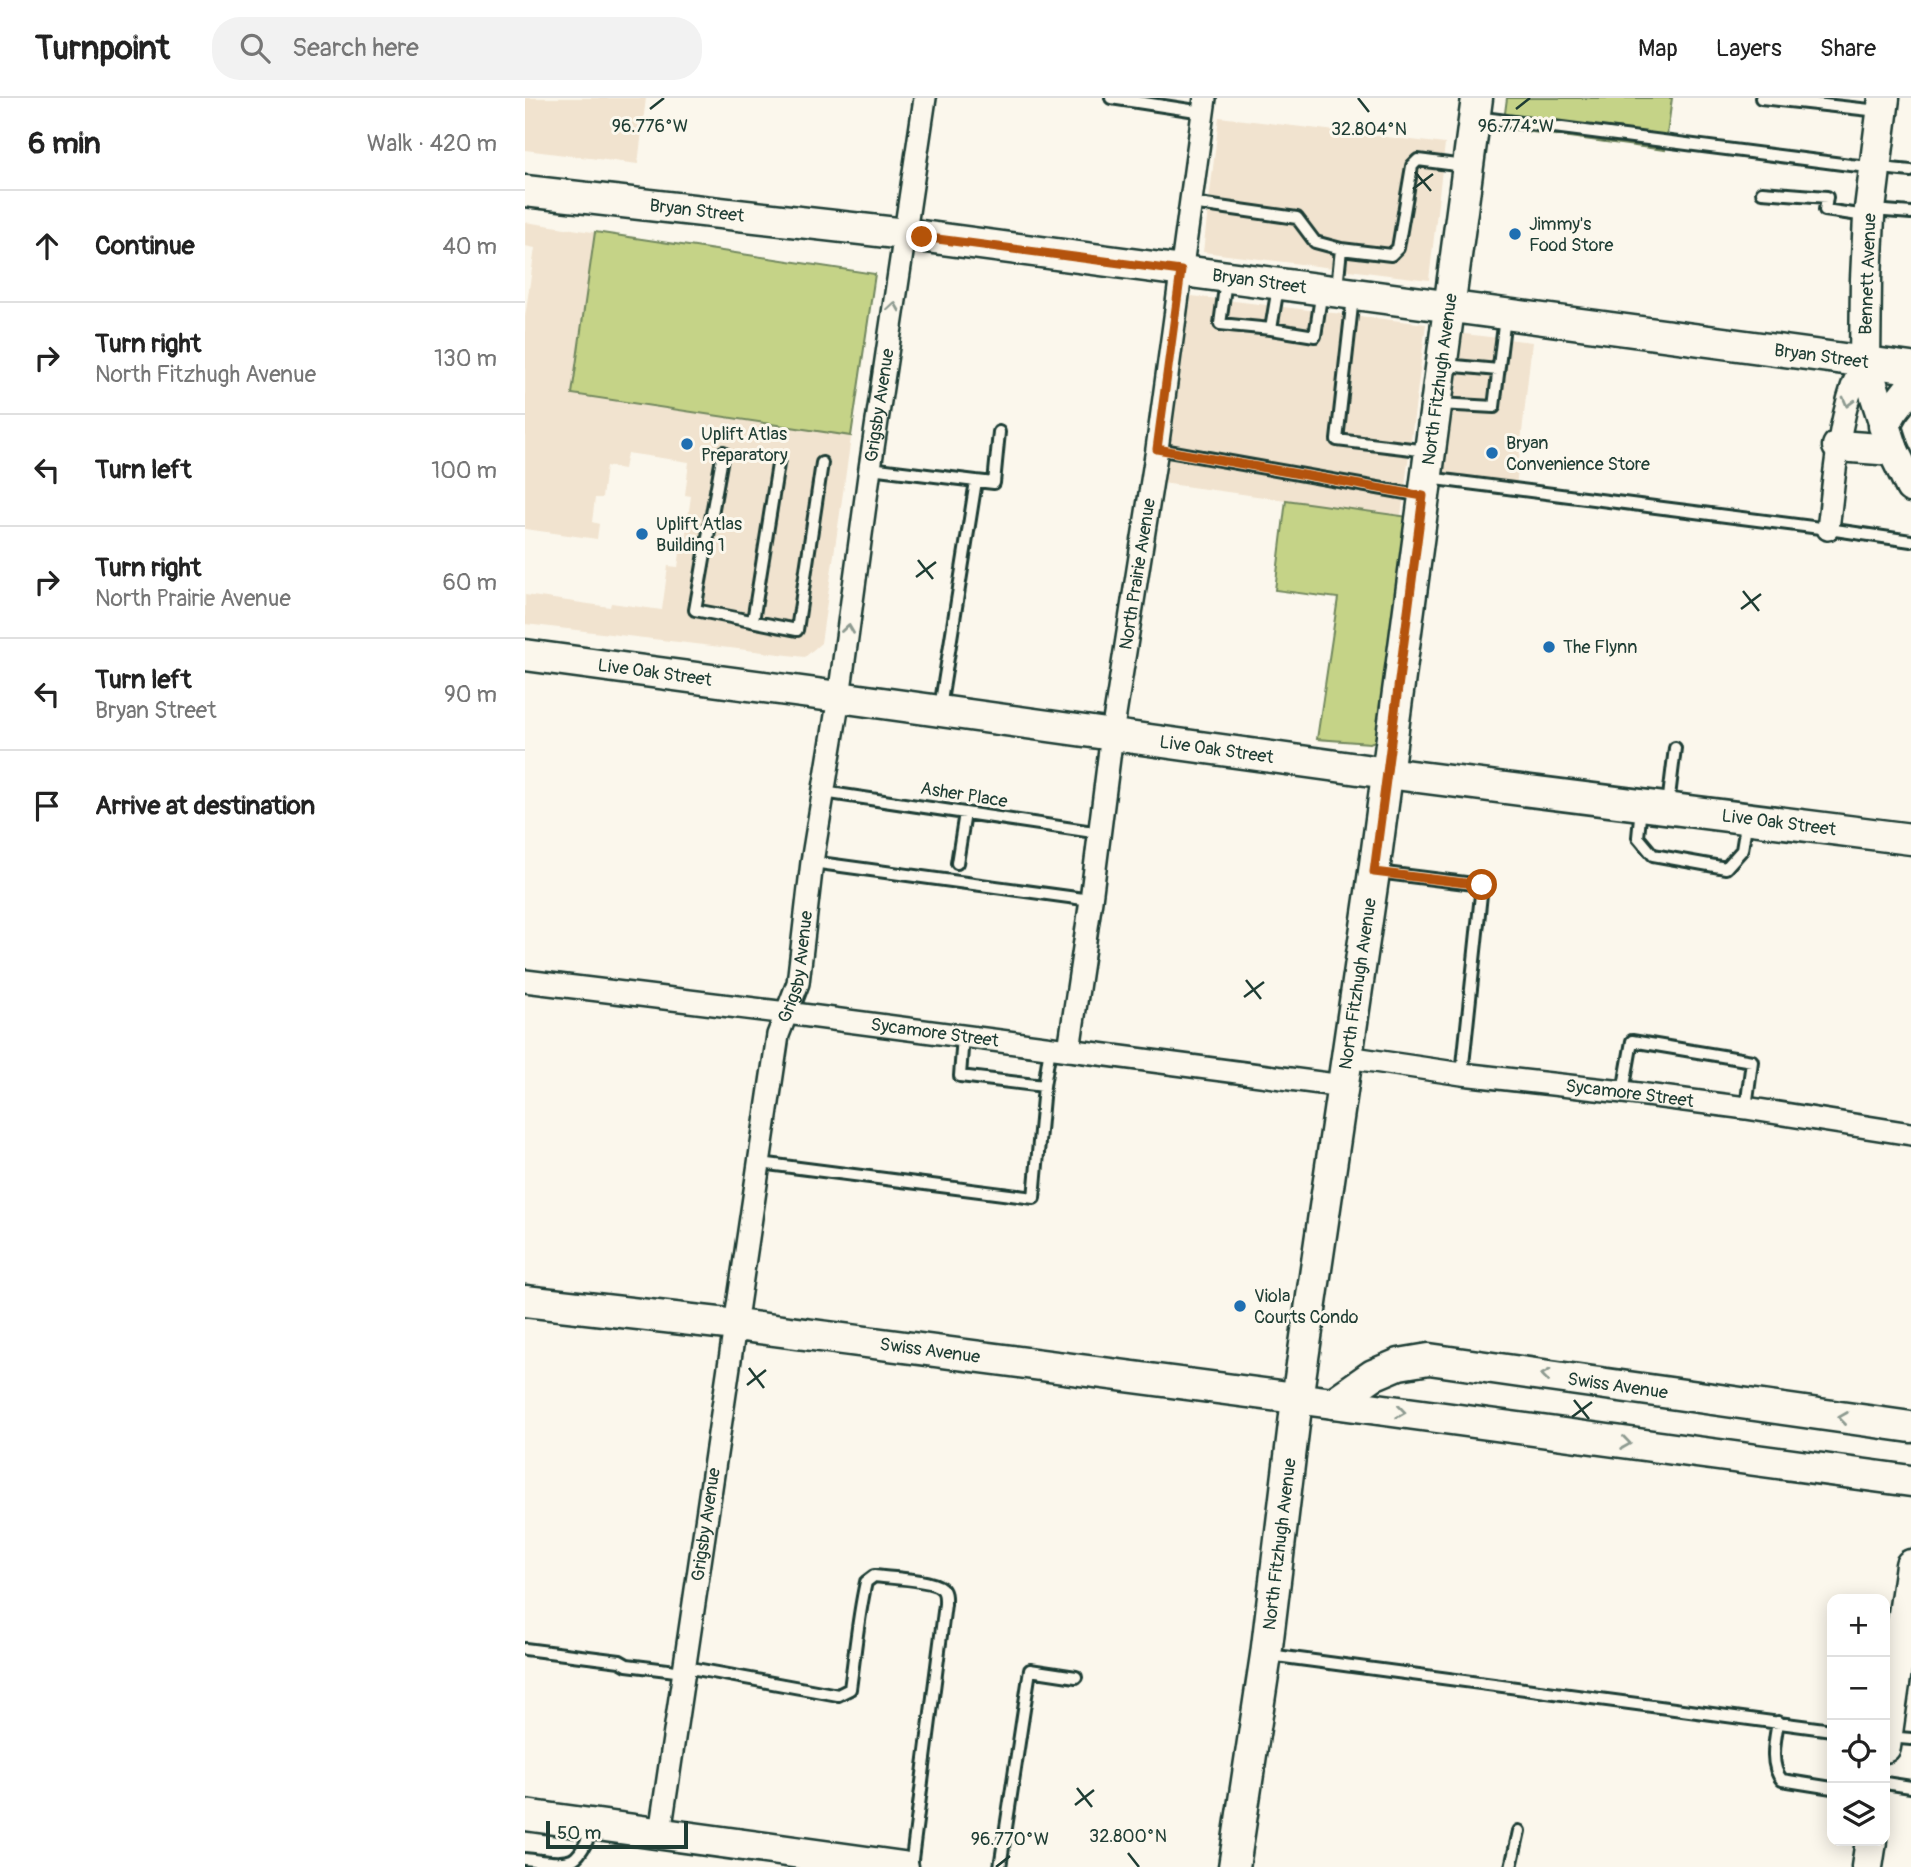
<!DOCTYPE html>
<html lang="en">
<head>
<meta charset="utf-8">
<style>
  :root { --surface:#fff; --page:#f2f2f2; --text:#222; --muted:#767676; --line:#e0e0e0 }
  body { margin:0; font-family:Pangolin,sans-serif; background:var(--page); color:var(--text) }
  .controls { position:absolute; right:21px; bottom:21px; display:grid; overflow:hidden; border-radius:14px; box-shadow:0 4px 18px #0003 }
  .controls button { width:63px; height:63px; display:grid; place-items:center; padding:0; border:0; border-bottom:2px solid var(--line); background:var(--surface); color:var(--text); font:35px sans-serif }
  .scale { position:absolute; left:21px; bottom:18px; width:142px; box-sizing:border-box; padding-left:7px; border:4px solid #1f3d34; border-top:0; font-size:19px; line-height:24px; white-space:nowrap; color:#1f3d34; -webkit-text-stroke:5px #fbf7ec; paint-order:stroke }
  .stop { position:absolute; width:21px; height:21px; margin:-16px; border:5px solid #b45309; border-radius:50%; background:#fff }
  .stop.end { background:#b45309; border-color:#fff; box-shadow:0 2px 7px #0008 }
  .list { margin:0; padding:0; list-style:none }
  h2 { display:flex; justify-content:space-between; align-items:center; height:91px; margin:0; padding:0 28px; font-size:30px }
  h2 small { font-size:23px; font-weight:400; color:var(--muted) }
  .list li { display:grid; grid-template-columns:46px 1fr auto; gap:21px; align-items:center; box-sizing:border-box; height:112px; padding:0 28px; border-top:2px solid var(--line) }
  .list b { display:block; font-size:26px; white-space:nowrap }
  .list p { margin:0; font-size:23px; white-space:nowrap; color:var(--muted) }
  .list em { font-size:23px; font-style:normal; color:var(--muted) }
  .icon { flex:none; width:38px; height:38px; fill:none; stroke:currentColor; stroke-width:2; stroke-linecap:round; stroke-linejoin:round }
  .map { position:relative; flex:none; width:1386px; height:1769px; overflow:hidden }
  header { display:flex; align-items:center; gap:42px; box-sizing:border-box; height:98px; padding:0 35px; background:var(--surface); border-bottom:2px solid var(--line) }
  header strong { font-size:33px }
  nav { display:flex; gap:38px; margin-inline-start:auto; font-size:24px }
  .search { width:490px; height:63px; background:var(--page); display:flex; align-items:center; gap:18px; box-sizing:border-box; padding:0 24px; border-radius:28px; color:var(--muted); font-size:26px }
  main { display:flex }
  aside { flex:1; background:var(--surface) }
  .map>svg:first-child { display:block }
  .built { fill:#f1e3cf }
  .green { fill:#c5d387; stroke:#72885e; stroke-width:2 }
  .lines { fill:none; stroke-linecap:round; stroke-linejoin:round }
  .lane-casing { stroke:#1f3d34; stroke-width:16 }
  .street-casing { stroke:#1f3d34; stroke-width:26 }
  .secondary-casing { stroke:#1f3d34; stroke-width:35 }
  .lane { stroke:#fbf7ec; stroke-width:10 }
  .street { stroke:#fbf7ec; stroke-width:21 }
  .secondary { stroke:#fbf7ec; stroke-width:30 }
  .oneway { stroke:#8d9a90 }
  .route { stroke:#b45309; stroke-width:9 }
  .ticks { fill:none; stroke:#1f3d34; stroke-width:2.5 }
  .poi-dot { fill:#1f6fb2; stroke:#fbf7ec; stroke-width:2.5 }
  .labels { text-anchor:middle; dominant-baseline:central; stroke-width:6; stroke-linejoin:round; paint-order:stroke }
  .street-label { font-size:18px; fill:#1f3d34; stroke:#fbf7ec }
  .poi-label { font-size:18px; fill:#1f3d34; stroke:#fbf7ec; text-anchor:start }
  .ticks-label { font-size:18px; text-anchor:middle; fill:#1f3d34; stroke:#fbf7ec; stroke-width:6; stroke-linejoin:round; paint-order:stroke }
</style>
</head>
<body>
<header>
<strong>Turnpoint</strong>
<div class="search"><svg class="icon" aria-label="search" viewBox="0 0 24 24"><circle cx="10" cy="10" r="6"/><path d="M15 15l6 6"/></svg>Search here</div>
<nav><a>Map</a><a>Layers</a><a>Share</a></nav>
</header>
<main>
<aside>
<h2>6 min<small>Walk · 420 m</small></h2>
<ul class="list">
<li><svg class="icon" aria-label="ahead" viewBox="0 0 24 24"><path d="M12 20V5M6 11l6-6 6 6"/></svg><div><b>Continue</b></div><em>40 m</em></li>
<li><svg class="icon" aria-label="right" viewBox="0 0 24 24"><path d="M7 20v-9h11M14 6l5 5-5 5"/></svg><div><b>Turn right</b><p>North Fitzhugh Avenue</p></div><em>130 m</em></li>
<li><svg class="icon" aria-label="left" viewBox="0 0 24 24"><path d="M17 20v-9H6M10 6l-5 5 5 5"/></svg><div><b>Turn left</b></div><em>100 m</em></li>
<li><svg class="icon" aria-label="right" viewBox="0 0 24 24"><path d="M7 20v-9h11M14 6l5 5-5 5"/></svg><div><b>Turn right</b><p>North Prairie Avenue</p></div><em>60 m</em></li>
<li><svg class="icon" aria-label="left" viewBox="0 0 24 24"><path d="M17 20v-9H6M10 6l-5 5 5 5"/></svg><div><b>Turn left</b><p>Bryan Street</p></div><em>90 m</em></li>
<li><svg class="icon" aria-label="arrive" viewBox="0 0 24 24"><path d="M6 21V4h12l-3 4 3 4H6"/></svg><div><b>Arrive at destination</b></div></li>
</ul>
</aside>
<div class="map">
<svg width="1386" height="1769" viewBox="0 0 1386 1769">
  <rect width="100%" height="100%" fill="#fbf7ec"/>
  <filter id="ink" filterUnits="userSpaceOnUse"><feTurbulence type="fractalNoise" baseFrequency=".0143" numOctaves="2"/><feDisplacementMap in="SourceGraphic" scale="14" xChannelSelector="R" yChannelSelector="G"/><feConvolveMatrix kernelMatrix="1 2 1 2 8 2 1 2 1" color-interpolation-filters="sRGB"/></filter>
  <g filter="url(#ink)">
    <path class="built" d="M 0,0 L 121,0 L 113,66 L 0,52 Z
      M 694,19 L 920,46 L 904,182 L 678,154 Z
      M 0,124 L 350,176 L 296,545 L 280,559 L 0,526 L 0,497 L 85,509 L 86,505 L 137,512 L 143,468 L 153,469 L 155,455 L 158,455 L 166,398 L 160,397 L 164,364 L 102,355 L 99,371 L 81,368 L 77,400 L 70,400 L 67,424 L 74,426 L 72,441 L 0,431 L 0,219 L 10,150 L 0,148 Z
      M 667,198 L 901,226 L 876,418 L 637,385 L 660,207 Z
      M 931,235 L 1007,244 L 991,389 L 915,380 Z"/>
    <path class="green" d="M 982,0 L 1147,0 L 1140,52 L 978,30 Z
      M 70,134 L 350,176 L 326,338 L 47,296 Z
      M 761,402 L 884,419 L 855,636 L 850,643 L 845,645 L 792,641 L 813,500 L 750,492 Z"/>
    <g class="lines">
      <g class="lane-casing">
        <path id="lane" d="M 586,0 L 678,14
          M 1236,0 L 1354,13
          M 951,19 L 1325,67 L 1386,73
          M 1237,94 L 1302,99 L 1300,112 L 1341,118
          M 666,105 L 772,120 L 790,144 L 816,151 L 812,190
          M 1348,112 L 1386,115
          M 816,151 L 866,157 L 873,150 L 887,68 L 893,62 L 939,68
          M 701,182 L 695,226 L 746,231 L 790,238 L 797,192
          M 828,199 L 812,342 L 903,353
          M 746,231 L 753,189
          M 920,267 L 973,272
          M 914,306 L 969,309 L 980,219
          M 632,351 L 898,398
          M 198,354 L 170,512 L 272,532 L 297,365
          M 345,370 L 451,383
          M 903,380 L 1303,431 L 1386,443
          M 228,523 L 254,360
          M 415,610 L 451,383 L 469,385 L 474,334
          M 298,694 L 575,735
          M 1143,707 L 1150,650
          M 1116,709 L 1113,739 L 1128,757 L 1201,770 L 1217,752 L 1222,721
          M 287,764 L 566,802
          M 432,765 L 440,715
          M 852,774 L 957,787 L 937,976
          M 438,938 L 435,978 L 519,988 L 525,950
          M 1098,994 L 1107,943 L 1227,963 L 1221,1010
          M 235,1065 L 509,1100 L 519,988
          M 0,1551 L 95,1563 L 102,1567 L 159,1574
          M 744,1557 L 1307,1632
          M 160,1569 L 313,1597 L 325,1591 C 330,1555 333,1519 341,1484 L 349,1478 C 363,1480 406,1481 416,1490 C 421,1494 420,1500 420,1506 L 386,1769
          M 1253,1624 C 1250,1642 1244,1667 1257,1682 L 1307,1690
          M 1363,1639 L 1386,1641
          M 1360,1685 L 1386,1689
          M 0,1761 C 13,1762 41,1769 51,1759 C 59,1752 64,1738 69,1728
          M 475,1769 L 505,1572 L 551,1579
          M 986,1769 L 994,1733"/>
      </g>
      <g class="street-casing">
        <g id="street">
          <path d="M 1303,431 C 1309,384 1312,334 1327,289 C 1330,280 1336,272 1340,264"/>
          <path id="s1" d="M 0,883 L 262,915 L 818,988"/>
          <path id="s2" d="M 544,952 L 566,802 L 587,636 L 632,351 L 680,0"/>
          <path id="s3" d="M 822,959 L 937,976 L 1098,994 L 1221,1010 L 1386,1036"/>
          <path id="s4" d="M 135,1735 L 253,937 L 273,885 L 287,764 L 314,599 L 345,370 L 400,0"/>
        </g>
      </g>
      <g class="secondary-casing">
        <g id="secondary">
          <path d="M 1359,0 L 1344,119 L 1341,181 L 1340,264 L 1368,352 L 1386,389"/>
          <path id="s5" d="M 0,93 L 380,136 L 1386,270"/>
          <path d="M 1359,328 L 1368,312 L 1386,289"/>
          <path d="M 1313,348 L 1368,352"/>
          <path id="s6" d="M 0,557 L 314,599 L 862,675 L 1386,741"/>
          <path id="s7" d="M 0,1203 L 211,1227 L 808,1305 L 1386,1383"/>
          <path id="s8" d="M 808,1305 L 848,1277 L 874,1266 L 904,1261 L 1386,1329"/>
          <path d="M 1360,1649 L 1386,1467"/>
          <path d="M 0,1717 L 378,1769"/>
          <path id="s9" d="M 709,1769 L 741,1557 L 772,1301 L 849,774 L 952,0"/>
          <path d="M 1342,1769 L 1346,1743"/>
        </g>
      </g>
      <use href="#lane" class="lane"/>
      <use href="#street" class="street"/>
      <use href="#secondary" class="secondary"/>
    </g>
    <defs><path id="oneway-chevron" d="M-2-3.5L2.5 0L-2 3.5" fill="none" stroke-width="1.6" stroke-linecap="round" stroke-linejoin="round" transform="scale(1.75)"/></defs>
    <g class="oneway">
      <use href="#oneway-chevron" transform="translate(369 209) rotate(-82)"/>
      <use href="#oneway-chevron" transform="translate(1323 304) rotate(105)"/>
      <use href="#oneway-chevron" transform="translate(323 531) rotate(-82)"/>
      <use href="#oneway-chevron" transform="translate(1021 1277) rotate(-172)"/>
      <use href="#oneway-chevron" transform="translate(876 1314) rotate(8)"/>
      <use href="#oneway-chevron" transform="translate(1318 1320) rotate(-172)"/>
      <use href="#oneway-chevron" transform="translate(1101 1345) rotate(8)"/>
    </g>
  </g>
  <g class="lines" filter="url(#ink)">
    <path class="route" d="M 397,139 L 656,173 L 632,351 L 898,398 L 849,774 L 957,787"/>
  </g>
  <path class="ticks" d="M 833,0 L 844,14M 125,11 L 139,0M 991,11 L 1005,0M 890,74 L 906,93M 888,91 L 908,76M 393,462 L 408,481M 391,479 L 411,464M 1218,493 L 1234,513M 1216,511 L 1236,496M 721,882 L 736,901M 719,899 L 739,884M 224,1270 L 239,1290M 222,1287 L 241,1272M 1049,1302 L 1064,1321M 1047,1319 L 1067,1304M 552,1690 L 567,1709M 550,1707 L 569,1692M 603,1755 L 614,1769M 471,1769 L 485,1758"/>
  <g class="poi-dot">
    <circle cx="990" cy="136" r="7"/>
    <circle cx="162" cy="346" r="7"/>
    <circle cx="967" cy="355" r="7"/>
    <circle cx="117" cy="436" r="7"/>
    <circle cx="1024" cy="549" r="7"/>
    <circle cx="715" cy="1208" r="7"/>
  </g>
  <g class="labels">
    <g class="street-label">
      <text stroke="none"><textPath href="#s5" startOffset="173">Bryan Street</textPath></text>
      <text transform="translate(1343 176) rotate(-88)">Bennett Avenue</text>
      <text stroke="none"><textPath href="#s5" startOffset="740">Bryan Street</textPath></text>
      <text stroke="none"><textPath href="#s5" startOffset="1307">Bryan Street</textPath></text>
      <text stroke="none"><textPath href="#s9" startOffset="1502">North Fitzhugh Avenue</textPath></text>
      <text stroke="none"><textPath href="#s4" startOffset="1446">Grigsby Avenue</textPath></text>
      <text stroke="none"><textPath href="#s2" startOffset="481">North Prairie Avenue</textPath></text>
      <text stroke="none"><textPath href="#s6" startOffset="131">Live Oak Street</textPath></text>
      <text stroke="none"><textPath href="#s6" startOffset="698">Live Oak Street</textPath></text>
      <text transform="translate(439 697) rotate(9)">Asher Place</text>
      <text stroke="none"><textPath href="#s6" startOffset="1265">Live Oak Street</textPath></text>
      <text stroke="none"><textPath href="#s4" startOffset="878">Grigsby Avenue</textPath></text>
      <text stroke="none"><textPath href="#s9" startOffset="892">North Fitzhugh Avenue</textPath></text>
      <text stroke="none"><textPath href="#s1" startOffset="413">Sycamore Street</textPath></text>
      <text stroke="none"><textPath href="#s3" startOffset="285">Sycamore Street</textPath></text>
      <text stroke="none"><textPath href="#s7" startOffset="408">Swiss Avenue</textPath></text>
      <text stroke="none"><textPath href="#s8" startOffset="298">Swiss Avenue</textPath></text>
      <text stroke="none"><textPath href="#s4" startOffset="312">Grigsby Avenue</textPath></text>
      <text stroke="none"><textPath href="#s9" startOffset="326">North Fitzhugh Avenue</textPath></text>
    </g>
    <g class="poi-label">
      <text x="1004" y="126">Jimmy's<tspan x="1004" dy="21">Food Store</tspan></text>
      <text x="176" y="336">Uplift Atlas<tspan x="176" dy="21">Preparatory</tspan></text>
      <text x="981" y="345">Bryan<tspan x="981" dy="21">Convenience Store</tspan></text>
      <text x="131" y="426">Uplift Atlas<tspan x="131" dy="21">Building 1</tspan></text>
      <text x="1038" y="549">The Flynn</text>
      <text x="729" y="1198">Viola<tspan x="729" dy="21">Courts Condo</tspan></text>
    </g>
  </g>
  <g class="ticks-label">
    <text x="125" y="34">96.776°W</text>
    <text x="991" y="34">96.774°W</text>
    <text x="844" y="37">32.804°N</text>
    <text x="603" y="1744">32.800°N</text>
    <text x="485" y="1747">96.770°W</text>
  </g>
</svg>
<div class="controls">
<button>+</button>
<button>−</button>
<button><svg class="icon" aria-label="locate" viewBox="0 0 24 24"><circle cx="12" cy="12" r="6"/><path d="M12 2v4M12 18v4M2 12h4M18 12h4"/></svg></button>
<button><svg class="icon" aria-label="layers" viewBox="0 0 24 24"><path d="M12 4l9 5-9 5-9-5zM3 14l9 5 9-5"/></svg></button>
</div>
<div class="scale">50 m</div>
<div class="stop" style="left:957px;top:787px"></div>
<div class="stop end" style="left:397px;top:139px"></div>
</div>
</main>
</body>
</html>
